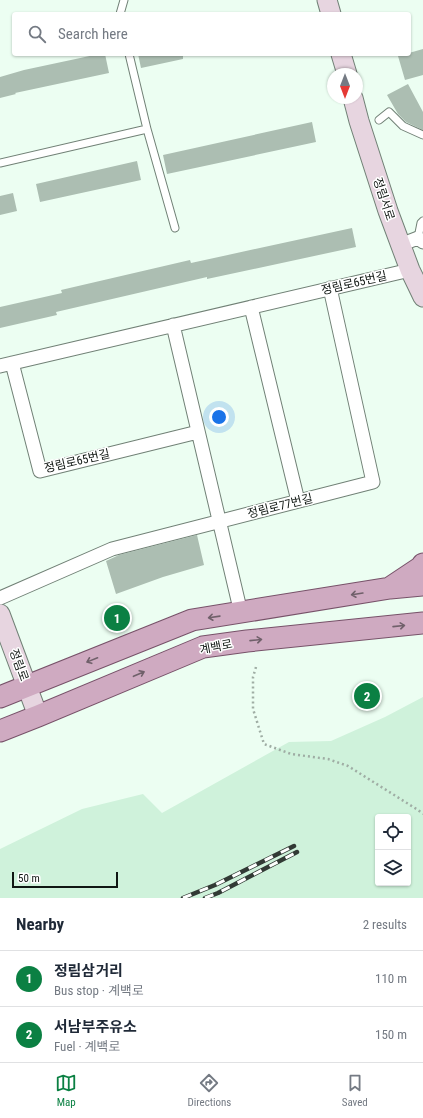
<!DOCTYPE html>
<html lang="en">
<head>
<meta charset="utf-8">
<style>
  :root { --surface:#fff; --page:#f2f2f3; --text:#1f2937; --muted:#747a83; --line:#e0e1e3; --accent:#0b8043 }
  body { margin:0; font-family:"Roboto Condensed","Noto Sans KR",sans-serif; background:var(--page); color:var(--text) }
  .controls { position:absolute; right:12px; bottom:12px; display:grid; overflow:hidden; border-radius:4px; box-shadow:0 1px 3px #0004 }
  .controls button { width:36px; height:36px; display:grid; place-items:center; padding:0; border:0; border-bottom:1px solid var(--line); background:var(--surface); color:var(--text); font:20px sans-serif }
  .compass { position:absolute; left:327px; top:68px; width:36px; height:36px; border-radius:50%; background:var(--surface); box-shadow:0 1px 3px #0004; rotate:180deg }
  .scale { position:absolute; left:12px; bottom:10px; width:106px; box-sizing:border-box; padding-left:4px; border:2px solid #101713; border-top:0; font-size:11px; line-height:14px; white-space:nowrap; color:#101713; -webkit-text-stroke:3px #fff; paint-order:stroke }
  .you { position:absolute; left:219px; top:417px; width:14px; height:14px; margin:-10px; border:3px solid #fff; border-radius:50%; background:#1a73e8; box-shadow:0 0 0 6px #1a73e833 }
  .badge { display:grid; place-items:center; width:26px; height:26px; border-radius:50%; background:var(--accent); color:#fff; font-size:13px; font-weight:700 }
  .pin { position:absolute; translate:-50% -50%; border:2px solid #fff; box-shadow:0 1px 4px #0006 }
  .list { margin:0; padding:0; list-style:none }
  h2 { display:flex; justify-content:space-between; align-items:center; height:52px; margin:0; padding:0 16px; font-size:17px }
  h2 small { font-size:13px; font-weight:400; color:var(--muted) }
  .list li { display:grid; grid-template-columns:26px 1fr auto; gap:12px; align-items:center; box-sizing:border-box; height:56px; padding:0 16px; border-top:1px solid var(--line) }
  .list b { display:block; font-size:15px; white-space:nowrap }
  .list p { margin:0; font-size:13px; white-space:nowrap; color:var(--muted) }
  .list em { font-size:13px; font-style:normal; color:var(--muted) }
  .icon { flex:none; width:22px; height:22px; fill:none; stroke:currentColor; stroke-width:2; stroke-linecap:round; stroke-linejoin:round }
  .map { position:relative; flex:none; width:423px; height:898px; overflow:hidden }
  .search { position:absolute; background:var(--surface); box-shadow:0 1px 3px #0004; left:12px; right:12px; top:12px; height:44px; display:flex; align-items:center; gap:10px; box-sizing:border-box; padding:0 14px; border-radius:4px; color:var(--muted); font-size:15px }
  .sheet { height:164px; background:var(--surface) }
  nav { display:flex; justify-content:space-around; align-items:center; box-sizing:border-box; height:56px; border-top:1px solid var(--line); background:var(--surface); font-size:11px; color:var(--muted) }
  nav a { display:grid; justify-items:center; gap:2px }
  nav .on { color:var(--accent) }
  .map>svg:first-child { display:block }
  .green { fill:#cff2db; fill-rule:evenodd }
  .building { fill:#acbeb2 }
  .lines { fill:none; stroke-linecap:round; stroke-linejoin:round }
  .lane-casing { stroke:#718176; stroke-width:9 }
  .street-casing { stroke:#718176; stroke-width:15 }
  .secondary-casing { stroke:#718176; stroke-width:21 }
  .primary-casing { stroke:#775269; stroke-width:23 }
  .path { stroke:#9fada4; stroke-width:2.5; stroke-dasharray:2 3; stroke-linecap:butt }
  .lane { stroke:#fff; stroke-width:7 }
  .street { stroke:#fff; stroke-width:13 }
  .secondary { stroke:#e7d5e0; stroke-width:19 }
  .primary { stroke:#cfaac1; stroke-width:21 }
  .rail-casing { stroke:#323a35; stroke-width:4.5 }
  .rail { stroke:#fff; stroke-width:3; stroke-dasharray:9; stroke-linecap:butt }
  .oneway { stroke:#70606a }
  .labels { text-anchor:middle; dominant-baseline:central; stroke-width:3; stroke-linejoin:round; paint-order:stroke }
  .street-label { font-size:12px; fill:#101713; stroke:#fff }
</style>
</head>
<body>
<div class="map">
<svg width="423" height="898" viewBox="0 0 423 898">
  <rect width="100%" height="100%" fill="#ecfef2"/>
  <path class="green" d="M 423,697 L 423,898 L 0,898 L 0,849 L 82,809 L 143,794 L 162,813 L 289,742 L 331,741 L 385,717 ZM 378,817 L 408,817 L 408,883 L 378,883 Z"/>
  <path class="building" d="M 423,49 L 423,75 L 405,80 L 398,56 L 409,54 L 409,53 Z
    M 99,54 L 105,54 L 109,73 L 15,93 L 16,94 L 0,98 L 0,77 L 24,70 Z
    M 138,54 L 183,54 L 183,59 L 141,68 Z
    M 408,84 L 423,112 L 423,130 L 406,122 L 398,114 L 387,95 Z
    M 312,122 L 316,142 L 167,174 L 163,155 Z
    M 137,161 L 141,180 L 40,202 L 36,184 Z
    M 13,193 L 17,211 L 0,215 L 0,196 Z
    M 352,228 L 356,247 L 207,279 L 207,277 L 56,312 L 57,315 L 0,328 L 0,307 L 62,293 L 61,290 L 190,260 L 191,263 Z
    M 197,535 L 204,565 L 163,577 L 116,594 L 106,561 L 119,555 Z"/>
  <g class="lines">
    <g class="lane-casing">
      <path id="lane" d="M 120,14 L 124,0
        M 379,120 L 389,112 L 403,126 L 423,135
        M 147,129 L 175,228
        M 0,163 L 147,129 L 129,54
        M 418,238 L 421,223 L 423,221"/>
    </g>
    <g class="street-casing">
      <path id="street" d="M 400,245 L 418,238 L 423,242
        M 251,307 L 298,501
        M 173,325 L 241,613
        M 12,363 L 40,471 L 198,432
        M 0,366 L 410,270
        M 0,598 L 112,549 L 373,482 L 330,288"/>
    </g>
    <g class="secondary-casing">
      <path id="secondary" d="M 327,0 L 331,14
        M 341,54 L 347,74
        M 353,98 L 359,121 L 388,211 L 410,270 L 423,297
        M 0,614 L 38,716"/>
    </g>
    <g class="primary-casing">
      <path id="primary" d="M 391,587 L 421,567 L 423,564
        M 0,697 L 192,620 L 390,588 L 423,585
        M 0,731 L 38,716 L 203,647 L 247,641 L 423,623"/>
    </g>
    <path class="path" d="M 256,667 L 253,677 L 253,709 L 264,744 L 291,754 L 328,759 L 348,766 L 418,810 L 423,814"/>
    <use href="#lane" class="lane"/>
    <use href="#street" class="street"/>
    <use href="#secondary" class="secondary"/>
    <use href="#primary" class="primary"/>
    <g class="rail-casing">
      <path id="rail" d="M 183,898 L 215,885 L 294,846
        M 205,898 L 218,893 L 297,852"/>
    </g>
    <use href="#rail" class="rail"/>
  </g>
  <defs><path id="oneway-shaft" d="M-6 0H5M1.5-3L5.5 0L1.5 3" fill="none" stroke-width="1.6" stroke-linecap="round" stroke-linejoin="round"/></defs>
  <g class="oneway">
    <use href="#oneway-shaft" transform="translate(357 594) rotate(171)"/>
    <use href="#oneway-shaft" transform="translate(214 617) rotate(172)"/>
    <use href="#oneway-shaft" transform="translate(399 626) rotate(-6)"/>
    <use href="#oneway-shaft" transform="translate(256 640) rotate(-6)"/>
    <use href="#oneway-shaft" transform="translate(92 660) rotate(158)"/>
    <use href="#oneway-shaft" transform="translate(139 674) rotate(-23)"/>
  </g>
  <g class="labels">
    <g class="street-label">
      <text transform="translate(384 199) rotate(72)">정림서로</text>
      <text transform="translate(354 283) rotate(-13)">정림로65번길</text>
      <text transform="translate(77 461) rotate(-13)">정림로65번길</text>
      <text transform="translate(280 506) rotate(-14)">정림로77번길</text>
      <text transform="translate(216 647) rotate(-11)">계백로</text>
      <text transform="translate(19 665) rotate(70)">정림로</text>
    </g>
  </g>
</svg>
<div class="controls">
<button><svg class="icon" aria-label="locate" viewBox="0 0 24 24"><circle cx="12" cy="12" r="6"/><path d="M12 2v4M12 18v4M2 12h4M18 12h4"/></svg></button>
<button><svg class="icon" aria-label="layers" viewBox="0 0 24 24"><path d="M12 4l9 5-9 5-9-5zM3 14l9 5 9-5"/></svg></button>
</div>
<svg class="compass" viewBox="-18 -18 36 36"><path d="M0-13l5 13h-10z" fill="#e53935"/><path d="M0 13l5-13h-10z" fill="#747a83"/></svg>
<div class="scale">50 m</div>
<div class="you"></div>
<div class="pin badge" style="left:117px;top:618px">1</div>
<div class="pin badge" style="left:367px;top:696px">2</div>
<div class="search"><svg class="icon" aria-label="search" viewBox="0 0 24 24"><circle cx="10" cy="10" r="6"/><path d="M15 15l6 6"/></svg>Search here</div>
</div>
<section class="sheet">
<h2>Nearby<small>2 results</small></h2>
<ul class="list">
<li><span class="badge">1</span><div><b>정림삼거리</b><p>Bus stop · 계백로</p></div><em>110 m</em></li>
<li><span class="badge">2</span><div><b>서남부주유소</b><p>Fuel · 계백로</p></div><em>150 m</em></li>
</ul>
</section>
<nav>
<a class="on"><svg class="icon" aria-label="map" viewBox="0 0 24 24"><path d="M3 6l6-2 6 2 6-2v14l-6 2-6-2-6 2zM9 4v14M15 6v14"/></svg>Map</a>
<a><svg class="icon" aria-label="directions" viewBox="0 0 24 24"><path d="M12 3l9 9-9 9-9-9zM9 14v-3h6M13 9l2 2-2 2"/></svg>Directions</a>
<a><svg class="icon" aria-label="saved" viewBox="0 0 24 24"><path d="M7 4h10v16l-5-4-5 4z"/></svg>Saved</a>
</nav>
</body>
</html>
